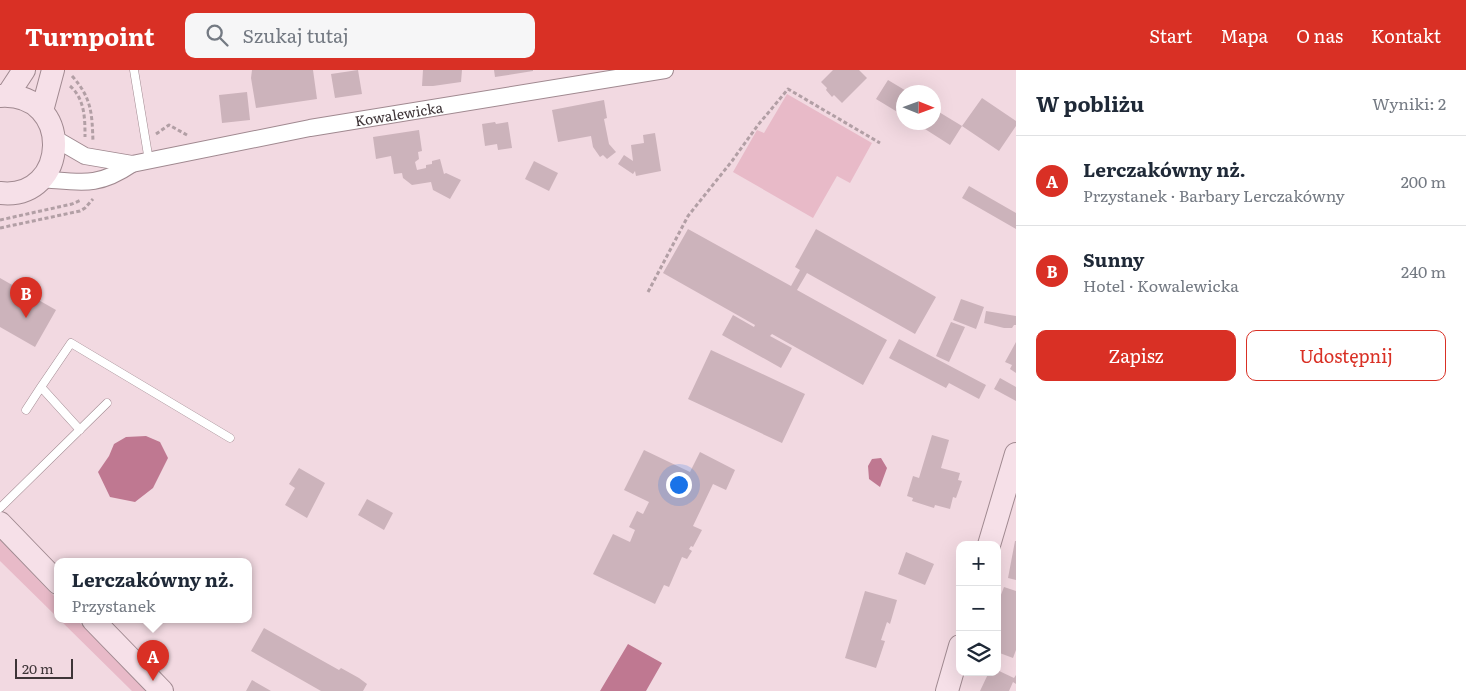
<!DOCTYPE html>
<html lang="pl">
<head>
<meta charset="utf-8">
<style>
  :root { --surface:#fff; --page:#f6f6f7; --text:#1f2937; --muted:#747a83; --line:#e0e1e3; --accent:#d93025 }
  body { margin:0; font-family:Literata,serif; background:var(--page); color:var(--text) }
  .controls { position:absolute; right:15px; bottom:15px; display:grid; overflow:hidden; border-radius:10px; box-shadow:0 5px 20px #0002 }
  .controls button { width:45px; height:45px; display:grid; place-items:center; padding:0; border:0; border-bottom:1px solid var(--line); background:var(--surface); color:var(--text); font:25px sans-serif }
  .compass { position:absolute; left:896px; top:15px; width:45px; height:45px; border-radius:50%; background:var(--surface); box-shadow:0 5px 20px #0002; rotate:91deg }
  .scale { position:absolute; left:15px; bottom:12px; width:58px; box-sizing:border-box; padding-left:5px; border:2px solid #3e3437; border-top:0; font-size:14px; line-height:18px; white-space:nowrap; color:#3e3437; -webkit-text-stroke:4px #f2d9e1; paint-order:stroke }
  .you { position:absolute; left:678px; top:414px; width:18px; height:18px; margin:-12px; border:4px solid #fff; border-radius:50%; background:#1a73e8; box-shadow:0 0 0 8px #1a73e833 }
  .badge { display:grid; place-items:center; width:32px; height:32px; border-radius:50%; background:var(--accent); color:#fff; font-size:16px; font-weight:700 }
  .pin { position:absolute; translate:-50% -41px; filter:drop-shadow(0 1px 2px #0008) }
  .pin::after { content:''; position:absolute; top:26px; width:18px; height:15px; background:inherit; clip-path:polygon(0 0,100% 0,50% 100%) }
  .popup { position:absolute; left:54px; top:488px; width:198px; height:65px; box-sizing:border-box; display:grid; place-content:center; border-radius:10px; background:var(--surface); filter:drop-shadow(0 1px 4px #0005); font-size:16px; white-space:nowrap; color:var(--muted) }
  .popup b { font-size:19px; color:var(--text) }
  .popup::after { content:''; position:absolute; left:50%; top:100%; margin-left:-10px; border:10px solid transparent; border-top-color:var(--surface) }
  .list { margin:0; padding:0; list-style:none }
  h2 { display:flex; justify-content:space-between; align-items:center; height:65px; margin:0; padding:0 20px; font-size:21px }
  h2 small { font-size:16px; font-weight:400; color:var(--muted) }
  .list li { display:grid; grid-template-columns:32px 1fr auto; gap:15px; align-items:center; box-sizing:border-box; height:90px; padding:0 20px; border-top:1px solid var(--line) }
  .list b { display:block; font-size:19px; white-space:nowrap }
  .list p { margin:0; font-size:16px; white-space:nowrap; color:var(--muted) }
  .list em { font-size:16px; font-style:normal; color:var(--muted) }
  .actions { display:flex; gap:10px; padding:15px 20px }
  .actions a { flex:1; padding:11px 0; border:1px solid var(--accent); border-radius:10px; text-align:center; font-size:18px; color:var(--accent) }
  .actions .main { background:var(--accent); color:#fff }
  .icon { flex:none; width:28px; height:28px; fill:none; stroke:currentColor; stroke-width:2; stroke-linecap:round; stroke-linejoin:round }
  .map { position:relative; flex:none; width:1016px; height:621px; overflow:hidden }
  header { display:flex; align-items:center; gap:30px; box-sizing:border-box; height:70px; padding:0 25px; background:var(--accent); color:#fff }
  header strong { font-size:24px }
  nav { display:flex; gap:28px; margin-inline-start:auto; font-size:18px }
  .search { width:350px; height:45px; background:var(--page); display:flex; align-items:center; gap:12px; box-sizing:border-box; padding:0 18px; border-radius:10px; color:var(--muted); font-size:19px }
  main { display:flex }
  aside { flex:1; background:var(--surface) }
  .map>svg:first-child { display:block }
  .green { fill:#e8bac8 }
  .water { fill:#bf7891 }
  .building { fill:#ccb3bb }
  .lines { fill:none; stroke-linecap:round; stroke-linejoin:round }
  .lane-casing { stroke:#a08990; stroke-width:9 }
  .street-casing { stroke:#a08990; stroke-width:18 }
  .secondary-casing { stroke:#a08990; stroke-width:24 }
  .path { stroke:#b29fa5; stroke-width:3; stroke-dasharray:4 2.5; stroke-linecap:butt }
  .lane { stroke:#fff; stroke-width:8 }
  .street { stroke:#fff; stroke-width:16 }
  .secondary { stroke:#f6e0e8; stroke-width:22 }
  .labels { text-anchor:middle; dominant-baseline:central; stroke-width:5; stroke-linejoin:round; paint-order:stroke }
  .street-label { font-size:14px; fill:#3e3437; stroke:#f2d9e1 }
</style>
</head>
<body>
<header>
<strong>Turnpoint</strong>
<div class="search"><svg class="icon" aria-label="search" viewBox="0 0 24 24"><circle cx="10" cy="10" r="6"/><path d="M15 15l6 6"/></svg>Szukaj tutaj</div>
<nav><a>Start</a><a>Mapa</a><a>O nas</a><a>Kontakt</a></nav>
</header>
<main>
<div class="map">
<svg width="1016" height="621" viewBox="0 0 1016 621">
  <rect width="100%" height="100%" fill="#f2d9e1"/>
  <path class="green" d="M 787,24 L 872,73 L 850,113 L 837,106 L 813,148 L 733,102 L 757,60 L 764,63 Z
    M 0,470 L 58,530 L 58,548 L 0,491 Z
    M 60,550 L 77,550 L 146,621 L 132,621 Z"/>
  <path class="water" d="M 146,366 L 160,372 L 168,388 L 153,418 L 135,432 L 110,427 L 98,402 L 109,386 L 114,374 L 126,367 Z
    M 881,388 L 887,398 L 880,417 L 869,409 L 868,396 L 872,389 Z
    M 628,574 L 662,593 L 646,621 L 600,621 Z"/>
  <path class="building" d="M 252,0 L 313,0 L 317,29 L 256,38 L 251,8 Z
    M 358,0 L 362,24 L 335,28 L 331,4 Z
    M 423,0 L 462,0 L 461,12 L 433,16 L 422,16 Z
    M 494,0 L 533,0 L 533,1 L 495,7 Z
    M 833,0 L 859,0 L 867,8 L 842,33 L 834,25 L 832,27 L 826,20 L 827,18 L 821,12 Z
    M 888,10 L 908,22 L 904,22 L 904,46 L 876,29 Z
    M 247,22 L 250,50 L 222,53 L 219,25 Z
    M 982,28 L 1016,51 L 1016,56 L 999,81 L 962,56 Z
    M 604,30 L 607,48 L 604,49 L 609,74 L 616,82 L 607,89 L 603,85 L 600,87 L 593,77 L 591,66 L 558,72 L 552,40 Z
    M 934,39 L 962,56 L 950,75 L 914,52 L 934,52 Z
    M 495,52 L 496,54 L 508,52 L 512,78 L 498,80 L 497,74 L 485,76 L 482,54 Z
    M 419,60 L 422,81 L 418,82 L 419,89 L 415,92 L 417,100 L 426,98 L 426,95 L 432,94 L 432,91 L 440,89 L 444,104 L 446,103 L 461,110 L 450,129 L 433,120 L 431,112 L 412,115 L 403,108 L 402,103 L 394,104 L 391,86 L 376,89 L 373,67 Z
    M 655,63 L 661,101 L 636,106 L 635,101 L 633,104 L 618,94 L 624,85 L 633,91 L 631,75 L 644,73 L 643,65 Z
    M 534,91 L 558,103 L 549,121 L 525,109 Z
    M 969,116 L 1016,143 L 1016,159 L 962,128 Z
    M 688,159 L 791,216 L 800,200 L 795,197 L 816,159 L 936,227 L 915,264 L 807,203 L 797,220 L 887,270 L 863,315 L 772,264 L 770,266 L 792,278 L 781,298 L 722,265 L 733,245 L 754,257 L 755,255 L 663,203 Z
    M 0,208 L 56,240 L 35,277 L 0,257 Z
    M 961,229 L 984,237 L 976,259 L 953,250 Z
    M 986,241 L 1016,246 L 1016,255 L 1014,255 L 1012,258 L 1004,258 L 984,253 Z
    M 951,252 L 965,257 L 949,292 L 936,286 Z
    M 899,269 L 986,315 L 979,329 L 949,313 L 946,318 L 889,288 Z
    M 1016,272 L 1016,303 L 1010,299 L 1012,295 L 1005,292 Z
    M 711,280 L 805,324 L 782,373 L 688,329 Z
    M 1000,308 L 1016,317 L 1016,331 L 994,319 Z
    M 932,365 L 949,370 L 941,398 L 960,403 L 958,410 L 962,411 L 956,428 L 953,427 L 950,439 L 935,435 L 934,438 L 912,431 L 913,428 L 907,426 L 913,406 L 919,408 Z
    M 644,380 L 690,402 L 700,382 L 735,400 L 726,420 L 713,414 L 693,456 L 702,460 L 693,477 L 691,476 L 689,479 L 692,481 L 687,489 L 682,487 L 669,517 L 664,515 L 655,534 L 593,504 L 613,464 L 630,472 L 635,460 L 629,457 L 637,441 L 643,444 L 649,432 L 624,420 Z
    M 299,398 L 325,413 L 307,448 L 285,435 L 295,418 L 289,414 Z
    M 367,429 L 393,443 L 384,460 L 358,445 Z
    M 1015,471 L 1016,471 L 1016,510 L 1008,508 Z
    M 906,482 L 934,494 L 925,515 L 898,504 Z
    M 1004,517 L 1016,521 L 1016,580 L 1013,588 L 997,582 L 997,561 L 1000,554 L 997,553 L 997,535 Z
    M 865,521 L 897,530 L 890,554 L 887,552 L 881,570 L 885,571 L 876,598 L 845,588 Z
    M 264,558 L 339,600 L 341,598 L 359,608 L 367,614 L 363,621 L 321,621 L 251,581 Z
    M 997,600 L 1014,608 L 1016,605 L 1016,614 L 1013,612 L 1009,621 L 980,621 L 989,602 L 997,602 Z
    M 252,610 L 271,621 L 246,621 Z"/>
  <g class="lines">
    <g class="lane-casing">
      <path id="lane" d="M 134,0 L 149,91
        M 26,340 L 41,317
        M 80,360 L 41,317 L 71,273 L 230,368
        M 0,438 L 107,333"/>
    </g>
    <g class="street-casing">
      <g id="street">
        <path id="s1" d="M 54,68 L 85,86 L 132,94 L 310,58 L 665,0"/>
        <path d="M 41,109 C 81,112 97,118 132,94"/>
      </g>
    </g>
    <g class="secondary-casing">
      <path id="secondary" d="M 0,26 C 74,21 70,131 0,123
        M 7,26 L 24,0
        M 42,41 L 53,0
        M 0,453 L 58,513
        M 989,475 L 1016,384
        M 93,550 L 162,621
        M 947,621 L 960,576"/>
    </g>
    <path class="path" d="M 72,6 C 92,28 92,44 93,72
      M 70,16 C 85,29 85,49 85,67
      M 156,64 L 169,55 L 187,65
      M 0,150 L 72,134 L 81,130
      M 0,158 L 80,141 L 85,138 L 93,129
      M 648,222 L 688,146 L 732,91 L 758,55 L 788,19 L 880,73"/>
    <use href="#lane" class="lane"/>
    <use href="#street" class="street"/>
    <use href="#secondary" class="secondary"/>
  </g>
  <g class="labels">
    <g class="street-label">
      <text stroke="none"><textPath href="#s1" startOffset="355">Kowalewicka</textPath></text>
    </g>
  </g>
</svg>
<div class="controls">
<button>+</button>
<button>−</button>
<button><svg class="icon" aria-label="layers" viewBox="0 0 24 24"><path d="M12 4l9 5-9 5-9-5zM3 14l9 5 9-5"/></svg></button>
</div>
<svg class="compass" viewBox="-18 -18 36 36"><path d="M0-13l5 13h-10z" fill="#e53935"/><path d="M0 13l5-13h-10z" fill="#747a83"/></svg>
<div class="scale">20 m</div>
<div class="you"></div>
<div class="pin badge" style="left:153px;top:611px">A</div>
<div class="popup"><b>Lerczakówny nż.</b>Przystanek</div>
<div class="pin badge" style="left:26px;top:248px">B</div>
</div>
<aside>
<h2>W pobliżu<small>Wyniki: 2</small></h2>
<ul class="list">
<li><span class="badge">A</span><div><b>Lerczakówny nż.</b><p>Przystanek · Barbary Lerczakówny</p></div><em>200 m</em></li>
<li><span class="badge">B</span><div><b>Sunny</b><p>Hotel · Kowalewicka</p></div><em>240 m</em></li>
</ul>
<div class="actions"><a class="main">Zapisz</a><a>Udostępnij</a></div>
</aside>
</main>
</body>
</html>
